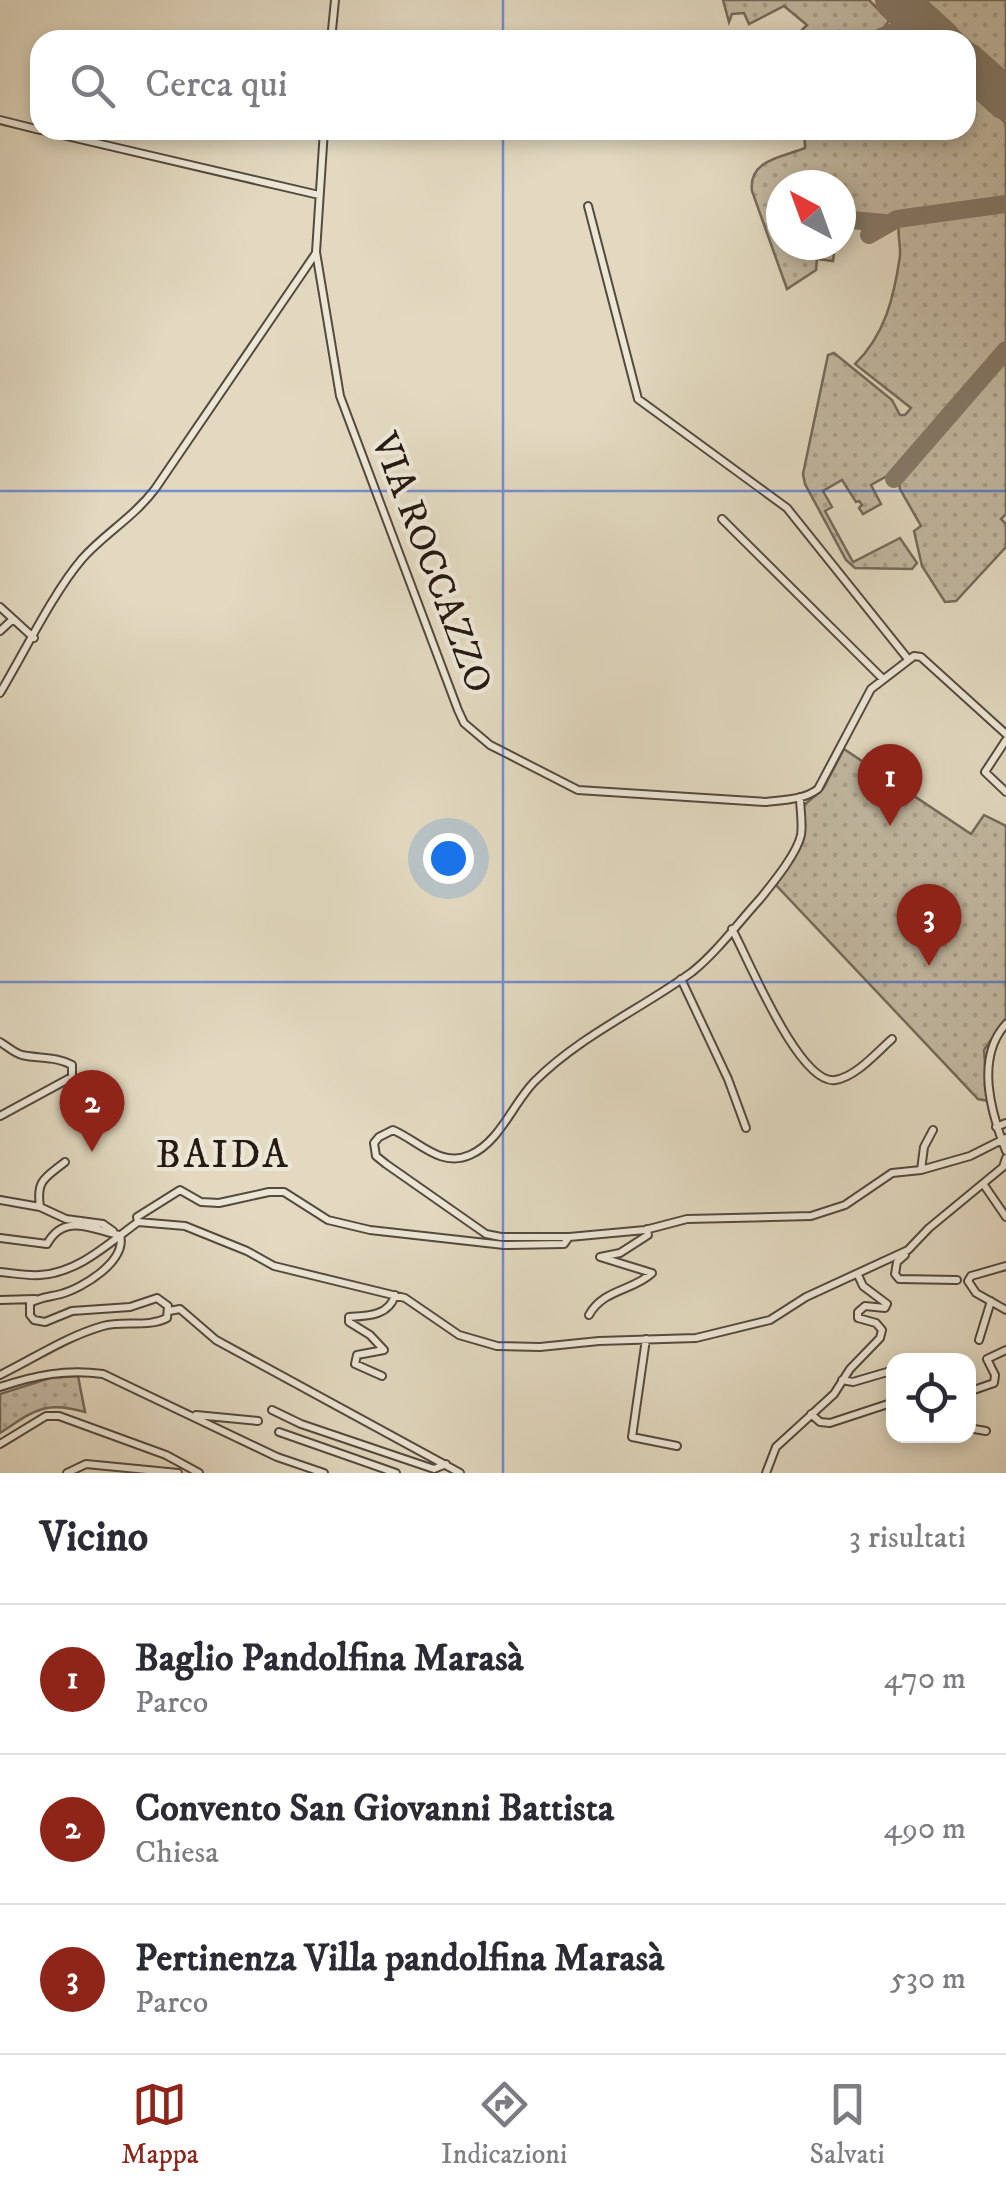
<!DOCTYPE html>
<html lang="it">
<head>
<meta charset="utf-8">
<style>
  :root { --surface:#fff; --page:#f7f7f7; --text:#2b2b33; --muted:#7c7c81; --line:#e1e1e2; --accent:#8f2418 }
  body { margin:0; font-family:"IM FELL DW Pica",serif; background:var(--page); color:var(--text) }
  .controls { position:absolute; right:30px; bottom:30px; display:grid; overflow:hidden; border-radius:20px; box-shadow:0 5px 15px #0003 }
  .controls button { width:90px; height:90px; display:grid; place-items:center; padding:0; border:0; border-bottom:2px solid var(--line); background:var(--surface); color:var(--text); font:50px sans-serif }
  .compass { position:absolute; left:766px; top:170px; width:90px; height:90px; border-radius:50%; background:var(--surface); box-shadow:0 5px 15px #0003; rotate:319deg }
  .you { position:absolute; left:448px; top:858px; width:35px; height:35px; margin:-25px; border:8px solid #fff; border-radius:50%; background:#1a73e8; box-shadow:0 0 0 15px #1a73e833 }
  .badge { display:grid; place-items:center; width:65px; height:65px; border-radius:50%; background:var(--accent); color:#fff; font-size:32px; font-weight:700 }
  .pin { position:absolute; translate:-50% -82px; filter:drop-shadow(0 2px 5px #0008) }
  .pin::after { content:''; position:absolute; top:52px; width:35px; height:30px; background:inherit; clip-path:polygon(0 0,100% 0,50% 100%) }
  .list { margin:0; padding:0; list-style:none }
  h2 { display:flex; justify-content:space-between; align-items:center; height:130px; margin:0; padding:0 40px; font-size:42px }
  h2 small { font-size:32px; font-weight:400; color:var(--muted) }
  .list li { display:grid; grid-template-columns:65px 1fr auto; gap:30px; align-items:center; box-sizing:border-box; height:150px; padding:0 40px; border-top:2px solid var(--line) }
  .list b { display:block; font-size:38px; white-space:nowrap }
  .list p { margin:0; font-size:32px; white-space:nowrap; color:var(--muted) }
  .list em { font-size:32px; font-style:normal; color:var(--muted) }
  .icon { flex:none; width:55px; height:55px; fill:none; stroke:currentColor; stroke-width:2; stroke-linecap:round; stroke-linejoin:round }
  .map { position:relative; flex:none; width:1006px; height:1473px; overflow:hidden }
  .search { position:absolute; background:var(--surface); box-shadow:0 5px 15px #0003; left:30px; right:30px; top:30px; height:110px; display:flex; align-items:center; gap:25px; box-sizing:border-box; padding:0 35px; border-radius:30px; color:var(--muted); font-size:38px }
  .sheet { height:580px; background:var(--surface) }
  nav { display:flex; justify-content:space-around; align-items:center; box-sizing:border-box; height:140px; border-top:2px solid var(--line); background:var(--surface); font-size:28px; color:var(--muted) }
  nav a { display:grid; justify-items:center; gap:5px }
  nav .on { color:var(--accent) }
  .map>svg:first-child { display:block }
  .grass { fill:url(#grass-dots); stroke:#746a5a; stroke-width:2.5 }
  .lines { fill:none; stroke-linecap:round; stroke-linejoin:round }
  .taxiway { stroke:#847a69; stroke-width:18 }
  .runway { stroke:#847a69; stroke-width:42 }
  .minor-casing { stroke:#554a3e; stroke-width:10 }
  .minor { stroke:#ece6d6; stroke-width:6 }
  .grid { fill:none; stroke:#1d4ed8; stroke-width:2.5; stroke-opacity:0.55 }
  .labels { text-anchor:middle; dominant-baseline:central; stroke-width:8; stroke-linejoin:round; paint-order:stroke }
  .street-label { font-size:38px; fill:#261a12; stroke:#ece6d6 }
  .neighbourhood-label { font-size:40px; letter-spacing:2.5px; fill:#261a12; stroke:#ece6d6 }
</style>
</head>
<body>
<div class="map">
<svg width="1006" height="1473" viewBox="0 0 1006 1473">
  <defs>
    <pattern id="grass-dots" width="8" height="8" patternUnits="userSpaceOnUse" patternTransform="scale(2.5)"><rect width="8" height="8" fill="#c2b9a2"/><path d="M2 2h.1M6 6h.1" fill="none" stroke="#a79e8a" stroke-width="1.8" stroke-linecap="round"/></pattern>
  </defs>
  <rect width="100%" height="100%" fill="#e2d9c0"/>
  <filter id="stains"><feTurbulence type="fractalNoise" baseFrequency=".002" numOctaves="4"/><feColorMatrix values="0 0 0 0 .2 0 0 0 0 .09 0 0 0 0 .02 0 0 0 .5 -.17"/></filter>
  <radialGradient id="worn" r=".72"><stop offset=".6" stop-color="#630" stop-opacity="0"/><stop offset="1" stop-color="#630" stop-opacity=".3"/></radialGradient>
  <path class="grass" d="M 723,0 L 869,0 L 889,20 C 885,33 862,40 850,40 L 839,31 L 830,40 L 792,40 L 807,25 L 784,6 L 749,24 L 744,13 L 732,14 L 729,22 Z
    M 923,0 L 1006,0 L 1006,75 Z
    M 966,87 L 1006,123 L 1006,197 L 878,219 L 850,215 L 841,210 L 841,185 L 781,185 L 781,245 L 835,245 L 833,261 L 817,259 L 816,270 L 787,289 L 752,191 C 748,159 784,157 805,148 L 804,130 L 966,130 Z
    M 1006,207 L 1006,343 L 896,471 L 871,485 L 881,504 L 863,514 L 859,508 L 862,505 L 859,501 L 856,502 L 842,480 L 823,491 L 832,507 L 825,511 L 853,562 L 900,538 L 917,563 L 912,569 L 855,568 L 846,560 L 805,484 L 803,474 L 828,355 L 834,353 L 892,400 L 900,415 L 905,415 L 911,408 L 855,364 C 885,335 894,297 900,256 C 901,245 897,235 899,224 Z
    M 1006,357 L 1006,514 L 1001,519 L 1006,524 L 1006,547 L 956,601 L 945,602 L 922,566 L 914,531 L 921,526 L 900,489 L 899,482 Z
    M 844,749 L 971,834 L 984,815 L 1006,826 L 1006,1018 L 984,1050 L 988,1101 L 978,1099 L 776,885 L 797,852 L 803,806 L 823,789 Z
    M 78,1376 L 85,1412 C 44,1400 34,1411 0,1433 L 0,1394 L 50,1378 Z"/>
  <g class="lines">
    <path class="taxiway" d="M 874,40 L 919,21
      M 851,220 L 885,223
      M 869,235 L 897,219 L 1006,204
      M 894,479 L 1006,350"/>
    <path class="runway" d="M 896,0 L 940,40
      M 966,63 L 1006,99"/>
    <g class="minor-casing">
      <path id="minor" d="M 331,40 L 335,0
        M 0,120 L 40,130
        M 41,130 L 319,195
        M 324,130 L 316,252 L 340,396 L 458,710 L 464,723 L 490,745 L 578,790 L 766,802 C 783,800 804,800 818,789 L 871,689 L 914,656 L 921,657 L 1006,734
        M 588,206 L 638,399 L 787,508 L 908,659
        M 722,519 L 882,678
        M 0,607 L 34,638
        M 0,631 L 13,619
        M 0,693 C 24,653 53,593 82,559 C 105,533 133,518 155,489 L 316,253
        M 1006,740 L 985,772 L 1006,792
        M 732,929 C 748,958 799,1085 835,1080 C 856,1077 877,1052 892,1039
        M 681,979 L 728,1079 L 746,1128
        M 1006,1024 C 975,1058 991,1113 1006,1151
        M 0,1042 C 7,1046 14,1053 22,1055 C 40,1059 55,1056 72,1065 L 72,1077 L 0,1116
        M 996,1127 L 1006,1123
        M 921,1170 L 924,1147 L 933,1130
        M 984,1185 L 1006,1217
        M 0,1200 L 40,1207 L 66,1219 L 103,1224 L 113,1231
        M 40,1207 C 36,1180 45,1178 65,1162
        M 138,1222 L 137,1217 L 180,1190 L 201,1202 L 219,1203 L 269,1192 L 284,1192 L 328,1220 L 370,1230 L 504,1245 L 564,1244 L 569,1237 L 645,1230 L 687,1219 L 811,1216 L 845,1205 L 892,1173 L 921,1170 L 970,1156 L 1006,1138
        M 568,1237 L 501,1237 L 486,1234 L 386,1164 L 376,1156 L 374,1143 L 379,1137 L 393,1130 C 419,1141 440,1168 470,1155 C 500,1142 513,1103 535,1081 C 580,1036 641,1009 692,972 C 717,952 738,923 760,899 C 772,884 797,854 801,835 C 803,823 800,809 800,797
        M 0,1238 L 47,1244 C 64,1213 91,1229 119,1235
        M 905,1255 L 897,1262 L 895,1274 L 899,1279 L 957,1280
        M 1006,1266 L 971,1276 L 968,1281 L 976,1293 L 1006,1310
        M 0,1272 C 13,1273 27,1276 40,1275 C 78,1273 109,1243 138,1222 L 185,1226 L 247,1251 L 274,1266 L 405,1298 L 459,1335 L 497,1346 L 540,1347 L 599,1341 L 696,1338 L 770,1320 L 806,1297 L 908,1250 L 929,1228 L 1003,1167 L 1006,1158
        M 0,1300 L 35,1299
        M 169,1311 L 180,1309 L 216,1340 L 460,1473
        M 589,1315 C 603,1289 633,1291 652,1273 L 600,1257 L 620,1253 L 648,1235 L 647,1229
        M 646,1339 L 632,1437 L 677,1446
        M 979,1340 L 991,1301
        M 0,1375 C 35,1358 65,1337 103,1326 C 124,1320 147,1328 167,1318 L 168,1306 L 157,1298 L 130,1307 L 72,1311 L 45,1322 L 34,1320 L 30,1315 L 30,1303 C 40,1297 50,1297 61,1294 C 83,1288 127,1261 120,1235
        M 382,1376 L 355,1364 L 357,1355 L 384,1350 L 370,1335 L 349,1322 L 349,1317 C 367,1316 389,1316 395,1295
        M 842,1380 L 853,1382 L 894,1370
        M 0,1387 C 36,1375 66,1369 103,1374 L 277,1457 L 324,1473
        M 968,1392 L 994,1383 L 995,1375 L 987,1359 L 1006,1350
        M 272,1410 L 301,1424 L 434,1469 L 446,1464
        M 811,1414 L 820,1422 L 830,1423 L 894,1402
        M 196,1415 L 258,1421
        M 968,1428 L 986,1431
        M 279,1432 L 396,1473
        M 0,1444 L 46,1416 L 59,1416 L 166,1455 L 199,1473
        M 67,1473 L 86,1464 L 178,1473
        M 766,1473 L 776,1447 L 834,1394 L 850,1369 L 880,1338 L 882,1330 L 876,1323 L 858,1318 L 858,1312 L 865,1306 L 885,1308 L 887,1304 L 863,1286 L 858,1275"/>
    </g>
    <use href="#minor" class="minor"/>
  </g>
  <path class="grid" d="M 503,0 L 503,40M 503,130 L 503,1473M 0,491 L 1006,491M 0,982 L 1006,982"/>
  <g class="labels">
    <g class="street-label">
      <text transform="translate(431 563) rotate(69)">VIA ROCCAZZO</text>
    </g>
    <g class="neighbourhood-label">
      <text x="223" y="1156">BAIDA</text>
    </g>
  </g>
  <rect width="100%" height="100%" filter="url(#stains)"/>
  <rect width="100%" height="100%" fill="url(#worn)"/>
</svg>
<div class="controls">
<button><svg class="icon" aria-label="locate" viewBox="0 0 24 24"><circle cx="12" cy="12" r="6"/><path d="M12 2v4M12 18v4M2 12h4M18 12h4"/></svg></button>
</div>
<svg class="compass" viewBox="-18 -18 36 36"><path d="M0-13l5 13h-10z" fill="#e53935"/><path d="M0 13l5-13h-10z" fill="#7c7c81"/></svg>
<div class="you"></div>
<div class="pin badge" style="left:890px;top:826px">1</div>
<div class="pin badge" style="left:92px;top:1152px">2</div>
<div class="pin badge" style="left:929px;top:966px">3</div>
<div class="search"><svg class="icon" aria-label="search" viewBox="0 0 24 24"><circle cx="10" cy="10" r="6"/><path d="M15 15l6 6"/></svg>Cerca qui</div>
</div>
<section class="sheet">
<h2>Vicino<small>3 risultati</small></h2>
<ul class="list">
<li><span class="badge">1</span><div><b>Baglio Pandolfina Marasà</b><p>Parco</p></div><em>470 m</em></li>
<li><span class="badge">2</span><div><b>Convento San Giovanni Battista</b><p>Chiesa</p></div><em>490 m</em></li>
<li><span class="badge">3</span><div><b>Pertinenza Villa pandolfina Marasà</b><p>Parco</p></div><em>530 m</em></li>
</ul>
</section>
<nav>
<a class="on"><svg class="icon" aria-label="map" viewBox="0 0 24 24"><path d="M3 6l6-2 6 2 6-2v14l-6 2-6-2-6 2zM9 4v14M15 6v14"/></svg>Mappa</a>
<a><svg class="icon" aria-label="directions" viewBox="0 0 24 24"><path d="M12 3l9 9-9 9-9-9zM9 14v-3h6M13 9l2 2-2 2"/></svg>Indicazioni</a>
<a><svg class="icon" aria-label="saved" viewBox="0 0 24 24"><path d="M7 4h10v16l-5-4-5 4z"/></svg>Salvati</a>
</nav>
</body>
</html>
